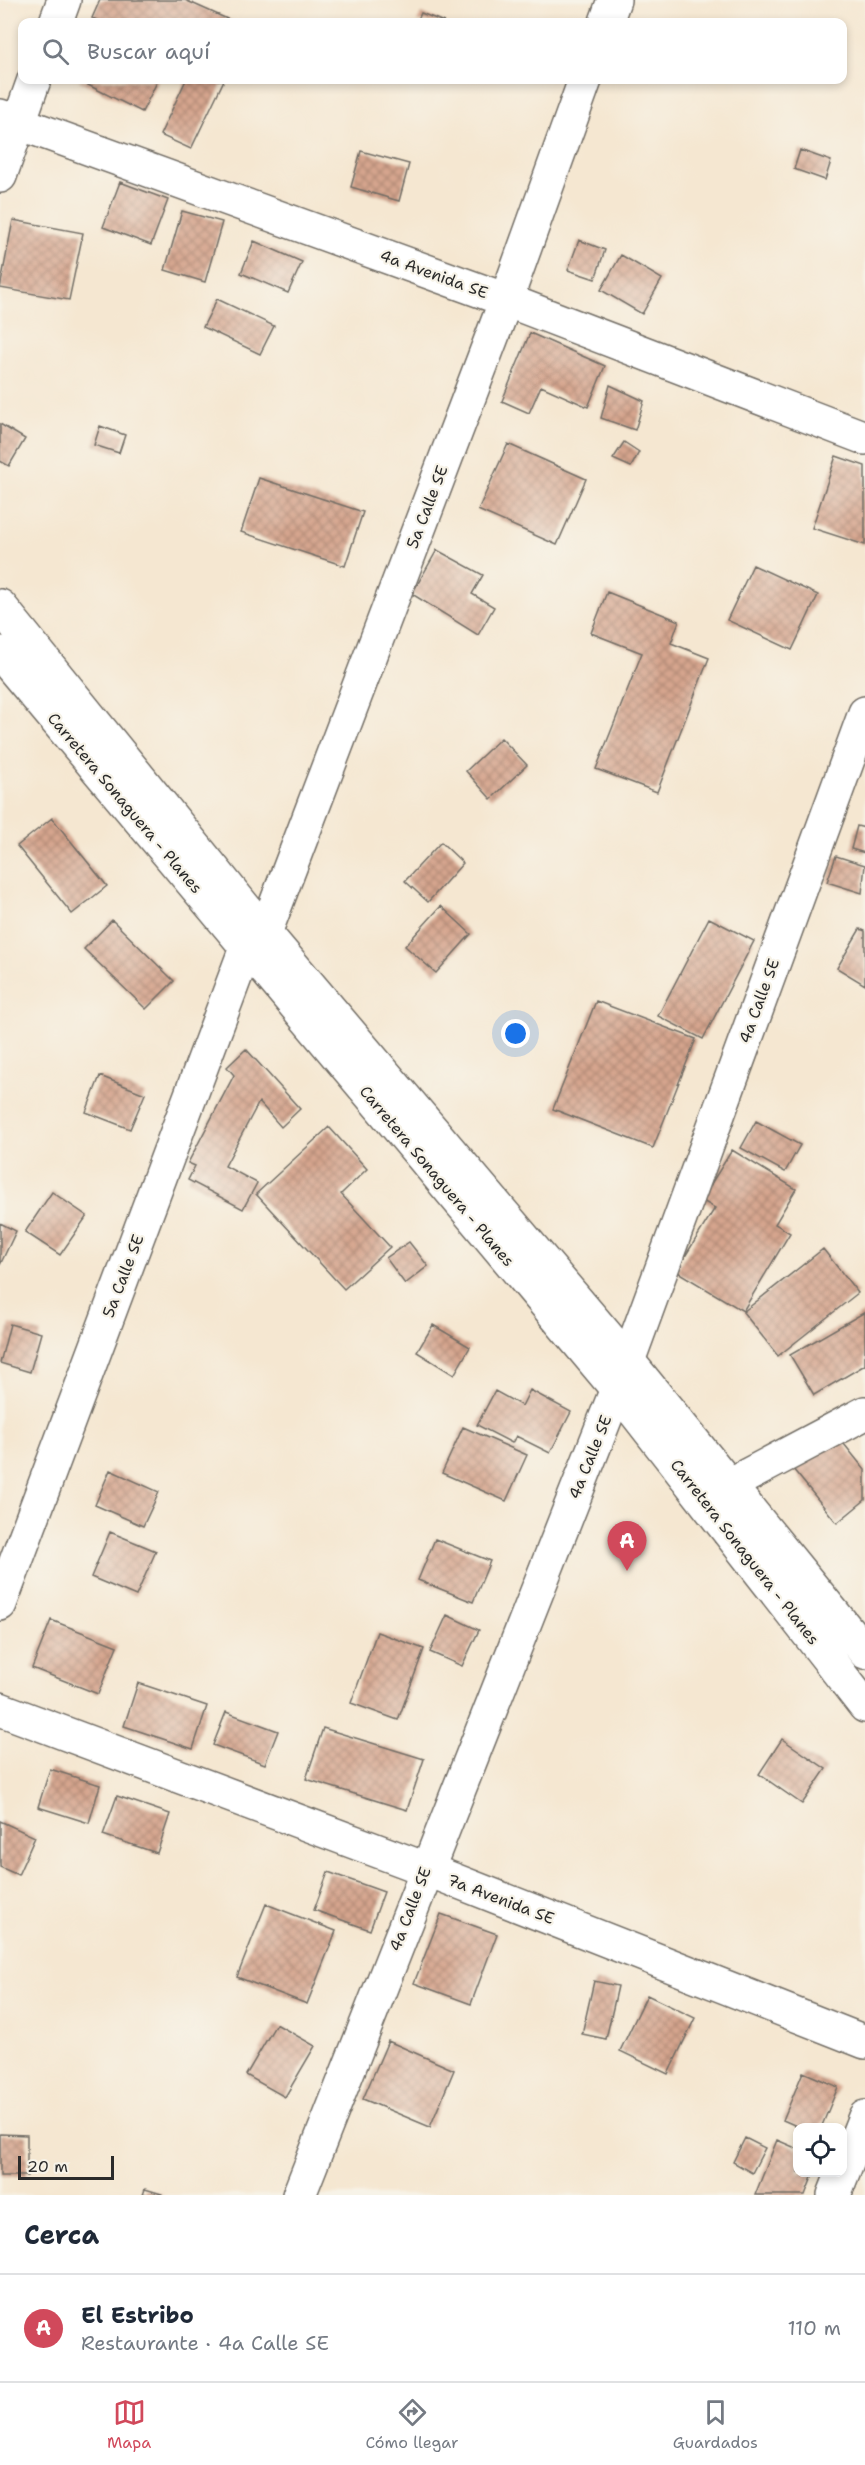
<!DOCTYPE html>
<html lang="es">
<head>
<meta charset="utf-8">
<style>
  :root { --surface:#fff; --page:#f2f2f3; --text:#1f2937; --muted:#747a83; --line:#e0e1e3; --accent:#d1495b }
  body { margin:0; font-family:"Shantell Sans",sans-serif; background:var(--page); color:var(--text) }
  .controls { position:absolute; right:18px; bottom:18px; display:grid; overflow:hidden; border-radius:12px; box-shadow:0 3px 9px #0003 }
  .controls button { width:54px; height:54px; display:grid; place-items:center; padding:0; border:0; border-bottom:2px solid var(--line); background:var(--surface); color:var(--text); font:30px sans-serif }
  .scale { position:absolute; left:18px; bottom:15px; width:96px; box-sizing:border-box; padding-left:6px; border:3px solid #2b2b2b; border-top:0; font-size:16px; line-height:21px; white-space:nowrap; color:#2b2b2b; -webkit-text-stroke:4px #f7f3e8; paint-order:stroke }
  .you { position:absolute; left:516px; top:1034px; width:21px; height:21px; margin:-15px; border:4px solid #fff; border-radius:50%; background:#1a73e8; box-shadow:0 0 0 9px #1a73e833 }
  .badge { display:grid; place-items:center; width:39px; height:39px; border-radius:50%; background:var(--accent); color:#fff; font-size:20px; font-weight:700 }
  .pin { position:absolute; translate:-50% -50px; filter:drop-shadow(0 2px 3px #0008) }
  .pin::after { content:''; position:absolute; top:32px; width:21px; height:18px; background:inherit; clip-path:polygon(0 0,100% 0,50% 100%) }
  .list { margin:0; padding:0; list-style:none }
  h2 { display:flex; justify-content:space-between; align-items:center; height:78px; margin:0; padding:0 24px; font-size:26px }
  h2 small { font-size:20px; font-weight:400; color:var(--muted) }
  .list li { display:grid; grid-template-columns:39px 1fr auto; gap:18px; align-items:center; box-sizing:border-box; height:108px; padding:0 24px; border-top:2px solid var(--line) }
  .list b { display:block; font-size:22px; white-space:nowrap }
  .list p { margin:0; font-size:20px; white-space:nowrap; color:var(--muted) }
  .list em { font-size:20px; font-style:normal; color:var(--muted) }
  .icon { flex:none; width:33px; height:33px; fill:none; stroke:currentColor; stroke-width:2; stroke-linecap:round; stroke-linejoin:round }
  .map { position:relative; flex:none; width:865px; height:2195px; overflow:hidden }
  .search { position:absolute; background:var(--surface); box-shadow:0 3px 9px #0003; left:18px; right:18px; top:18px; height:66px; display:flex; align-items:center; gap:15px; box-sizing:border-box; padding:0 21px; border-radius:12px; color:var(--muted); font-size:22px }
  .sheet { height:186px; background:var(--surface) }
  nav { display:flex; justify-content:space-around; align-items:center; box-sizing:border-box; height:84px; border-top:2px solid var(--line); background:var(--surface); font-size:16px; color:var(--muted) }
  nav a { display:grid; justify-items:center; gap:3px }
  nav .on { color:var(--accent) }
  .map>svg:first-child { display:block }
  .building { fill:url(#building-cross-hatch) }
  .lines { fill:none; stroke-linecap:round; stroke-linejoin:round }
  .street-casing { stroke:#726d65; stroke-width:36 }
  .secondary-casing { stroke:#726d65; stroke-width:36 }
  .street { stroke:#fff; stroke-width:33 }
  .secondary { stroke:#fff; stroke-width:33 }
  .labels { text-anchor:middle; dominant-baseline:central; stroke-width:4.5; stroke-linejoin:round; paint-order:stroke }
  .street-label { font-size:16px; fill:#2b2b2b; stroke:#f7f3e8 }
</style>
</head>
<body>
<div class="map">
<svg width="865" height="2195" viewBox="0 0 865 2195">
  <defs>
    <pattern id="building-cross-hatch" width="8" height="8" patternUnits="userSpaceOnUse" patternTransform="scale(1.5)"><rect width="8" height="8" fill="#d6a58e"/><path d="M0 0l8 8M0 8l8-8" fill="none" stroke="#ae8774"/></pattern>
  </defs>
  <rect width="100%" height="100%" fill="#f7f3e8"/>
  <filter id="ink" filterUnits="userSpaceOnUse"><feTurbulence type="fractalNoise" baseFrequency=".0167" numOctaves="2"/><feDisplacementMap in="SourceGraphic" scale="12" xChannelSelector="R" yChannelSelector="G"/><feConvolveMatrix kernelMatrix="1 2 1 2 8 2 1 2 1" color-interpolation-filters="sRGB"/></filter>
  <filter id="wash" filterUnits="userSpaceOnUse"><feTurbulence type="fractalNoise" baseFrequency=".008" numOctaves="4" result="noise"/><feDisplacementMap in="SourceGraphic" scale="24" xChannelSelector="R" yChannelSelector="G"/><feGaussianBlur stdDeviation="1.35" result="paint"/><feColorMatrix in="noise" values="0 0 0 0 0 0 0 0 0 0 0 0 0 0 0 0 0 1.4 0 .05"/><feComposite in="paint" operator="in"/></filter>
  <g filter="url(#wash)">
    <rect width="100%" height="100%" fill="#f5e7d1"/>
    <g id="blocks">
      <path class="building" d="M 100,0 L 185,0 L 234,22 L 102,22 L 92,18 Z
        M 421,13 L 444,22 L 417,22 Z
        M 78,80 L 158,80 L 142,112 Z
        M 186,80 L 224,80 L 191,149 L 160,135 Z
        M 800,150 L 831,161 L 825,180 L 794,169 Z
        M 361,151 L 409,164 L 399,201 L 351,187 Z
        M 120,182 L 168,200 L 151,245 L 103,227 Z
        M 182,211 L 222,222 L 205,282 L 165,270 Z
        M 13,220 L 83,233 L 69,300 L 0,288 Z
        M 579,240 L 605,250 L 595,279 L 568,270 Z
        M 254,241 L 302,262 L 288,293 L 241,273 Z
        M 621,255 L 662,279 L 642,314 L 601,290 Z
        M 217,299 L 274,326 L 260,354 L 203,327 Z
        M 530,333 L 605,366 L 588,407 L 541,386 L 529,413 L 502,401 Z
        M 610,385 L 644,401 L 635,430 L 601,418 Z
        M 0,424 L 25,439 L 9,466 L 0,461 Z
        M 100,426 L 125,435 L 119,453 L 94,445 Z
        M 624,442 L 639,452 L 631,467 L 613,459 Z
        M 508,444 L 586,479 L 557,545 L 478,510 Z
        M 836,456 L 865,466 L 865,545 L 812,528 Z
        M 259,478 L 363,512 L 345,566 L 241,532 Z
        M 437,550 L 483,575 L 472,594 L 494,607 L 478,635 L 412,594 Z
        M 753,565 L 818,595 L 792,650 L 727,620 Z
        M 607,592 L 679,621 L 671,643 L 709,658 L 657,792 L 596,769 L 642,653 L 591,633 Z
        M 501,738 L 527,765 L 491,799 L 466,771 Z
        M 52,818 L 107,886 L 72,914 L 17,846 Z
        M 857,826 L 865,828 L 865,853 L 851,849 Z
        M 441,842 L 463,863 L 428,902 L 405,881 Z
        M 836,856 L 865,865 L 862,893 L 827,882 Z
        M 441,906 L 471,934 L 436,973 L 405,946 Z
        M 709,918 L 754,941 L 703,1039 L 658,1016 Z
        M 112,920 L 174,981 L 146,1009 L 84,949 Z
        M 860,929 L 865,931 L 865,985 L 837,968 Z
        M 596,1001 L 696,1039 L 653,1148 L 553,1109 Z
        M 246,1049 L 300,1109 L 281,1127 L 259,1102 L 225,1166 L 257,1183 L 243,1209 L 188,1180 L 195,1166 L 188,1163 L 234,1075 L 227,1067 Z
        M 100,1076 L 145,1094 L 130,1129 L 86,1112 Z
        M 756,1121 L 800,1145 L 785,1172 L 741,1148 Z
        M 329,1127 L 367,1169 L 341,1194 L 390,1247 L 344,1289 L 256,1194 Z
        M 732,1150 L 796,1189 L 775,1224 L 790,1233 L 743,1311 L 676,1271 L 715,1208 L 701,1200 Z
        M 52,1192 L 87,1216 L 60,1255 L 25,1232 Z
        M 0,1223 L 16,1231 L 0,1265 Z
        M 409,1242 L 428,1266 L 405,1284 L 386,1258 Z
        M 823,1249 L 858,1293 L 778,1356 L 743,1312 Z
        M 865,1312 L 865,1365 L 814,1395 L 790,1355 Z
        M 10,1324 L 41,1333 L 30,1372 L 0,1363 Z
        M 433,1325 L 470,1347 L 454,1375 L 417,1352 Z
        M 530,1390 L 571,1412 L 550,1453 L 516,1436 L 512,1443 L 477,1425 L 495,1391 L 522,1406 Z
        M 463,1427 L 527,1455 L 506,1501 L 442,1473 Z
        M 836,1434 L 865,1470 L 865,1500 L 837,1523 L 793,1469 Z
        M 110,1470 L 159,1492 L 143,1526 L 95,1505 Z
        M 110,1532 L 156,1551 L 136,1596 L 91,1577 Z
        M 435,1539 L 490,1561 L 473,1602 L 418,1580 Z
        M 447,1615 L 479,1630 L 462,1666 L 430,1652 Z
        M 51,1620 L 117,1646 L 98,1694 L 32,1668 Z
        M 377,1632 L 424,1649 L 398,1720 L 351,1703 Z
        M 138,1683 L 207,1706 L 193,1749 L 124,1726 Z
        M 226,1712 L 278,1731 L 265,1764 L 213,1745 Z
        M 323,1728 L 424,1759 L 407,1810 L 306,1779 Z
        M 782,1739 L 826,1769 L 802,1804 L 759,1774 Z
        M 50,1769 L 100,1785 L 89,1823 L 38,1807 Z
        M 117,1796 L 170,1814 L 157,1853 L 103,1835 Z
        M 0,1821 L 35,1837 L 18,1875 L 0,1867 Z
        M 328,1872 L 384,1892 L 370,1930 L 314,1910 Z
        M 266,1904 L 336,1931 L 307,2004 L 237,1977 Z
        M 441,1914 L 497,1934 L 471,2004 L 414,1983 Z
        M 594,1981 L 618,1986 L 606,2039 L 582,2034 Z
        M 647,1995 L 695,2018 L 668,2074 L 620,2051 Z
        M 276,2024 L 315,2046 L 285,2097 L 246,2075 Z
        M 388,2041 L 454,2070 L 430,2127 L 363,2099 Z
        M 803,2072 L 838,2087 L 821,2128 L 801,2128 L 783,2120 Z
        M 0,2134 L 27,2135 L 27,2176 L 0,2176 Z
        M 745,2138 L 765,2148 L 752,2173 L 733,2162 Z
        M 777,2140 L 798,2149 L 798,2172 L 814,2172 L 805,2195 L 755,2195 Z
        M 145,2189 L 162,2194 L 162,2195 L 143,2195 Z"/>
    </g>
  </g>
  <g filter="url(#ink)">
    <use href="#blocks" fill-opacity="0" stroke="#726d65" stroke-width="1.5"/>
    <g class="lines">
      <g class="street-casing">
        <path id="street" d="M 56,22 L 64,0
          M 606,22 L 614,0
          M 0,116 L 506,300 L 865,438
          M 0,176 L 34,80
          M 265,933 L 506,300 L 585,80
          M 707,1501 L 729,1485 L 865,1413
          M 0,1604 L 246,948
          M 0,1709 L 426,1869 L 865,2042
          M 299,2195 L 628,1361 L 865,713
          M 834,2195 L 865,2117"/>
      </g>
      <g class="secondary-casing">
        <path id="secondary" d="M 0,606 L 265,933 L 628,1361 L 865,1652
          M 0,653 L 617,1389 L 865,1706"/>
      </g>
      <use href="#street" class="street"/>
      <use href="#secondary" class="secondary"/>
    </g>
  </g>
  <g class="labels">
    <g class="street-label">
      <text transform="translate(434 274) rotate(20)">4a Avenida SE</text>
      <text transform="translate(427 507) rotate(-69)">5a Calle SE</text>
      <text transform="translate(125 803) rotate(50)">Carretera Sonaguera - Planes</text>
      <text transform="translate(759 1001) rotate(-70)">4a Calle SE</text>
      <text transform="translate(437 1176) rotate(50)">Carretera Sonaguera - Planes</text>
      <text transform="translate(123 1276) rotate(-69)">5a Calle SE</text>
      <text transform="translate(590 1457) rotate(-68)">4a Calle SE</text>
      <text transform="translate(745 1552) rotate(52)">Carretera Sonaguera - Planes</text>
      <text transform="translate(501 1899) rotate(21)">7a Avenida SE</text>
      <text transform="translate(410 1909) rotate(-69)">4a Calle SE</text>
    </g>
  </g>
</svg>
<div class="controls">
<button><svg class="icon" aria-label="locate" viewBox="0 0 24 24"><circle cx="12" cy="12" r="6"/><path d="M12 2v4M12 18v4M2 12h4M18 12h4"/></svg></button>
</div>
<div class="scale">20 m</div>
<div class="you"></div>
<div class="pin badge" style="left:627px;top:1571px">A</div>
<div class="search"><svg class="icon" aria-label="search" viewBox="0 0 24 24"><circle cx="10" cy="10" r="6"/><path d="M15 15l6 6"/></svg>Buscar aquí</div>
</div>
<section class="sheet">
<h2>Cerca<small></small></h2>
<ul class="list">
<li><span class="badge">A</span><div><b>El Estribo</b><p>Restaurante · 4a Calle SE</p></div><em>110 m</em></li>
</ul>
</section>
<nav>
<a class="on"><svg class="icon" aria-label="map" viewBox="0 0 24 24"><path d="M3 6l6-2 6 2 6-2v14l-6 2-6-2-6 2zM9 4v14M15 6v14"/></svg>Mapa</a>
<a><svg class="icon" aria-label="directions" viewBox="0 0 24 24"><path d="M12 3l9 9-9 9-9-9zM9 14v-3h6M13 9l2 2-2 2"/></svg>Cómo llegar</a>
<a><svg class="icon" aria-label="saved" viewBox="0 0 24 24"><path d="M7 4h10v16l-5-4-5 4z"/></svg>Guardados</a>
</nav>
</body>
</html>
